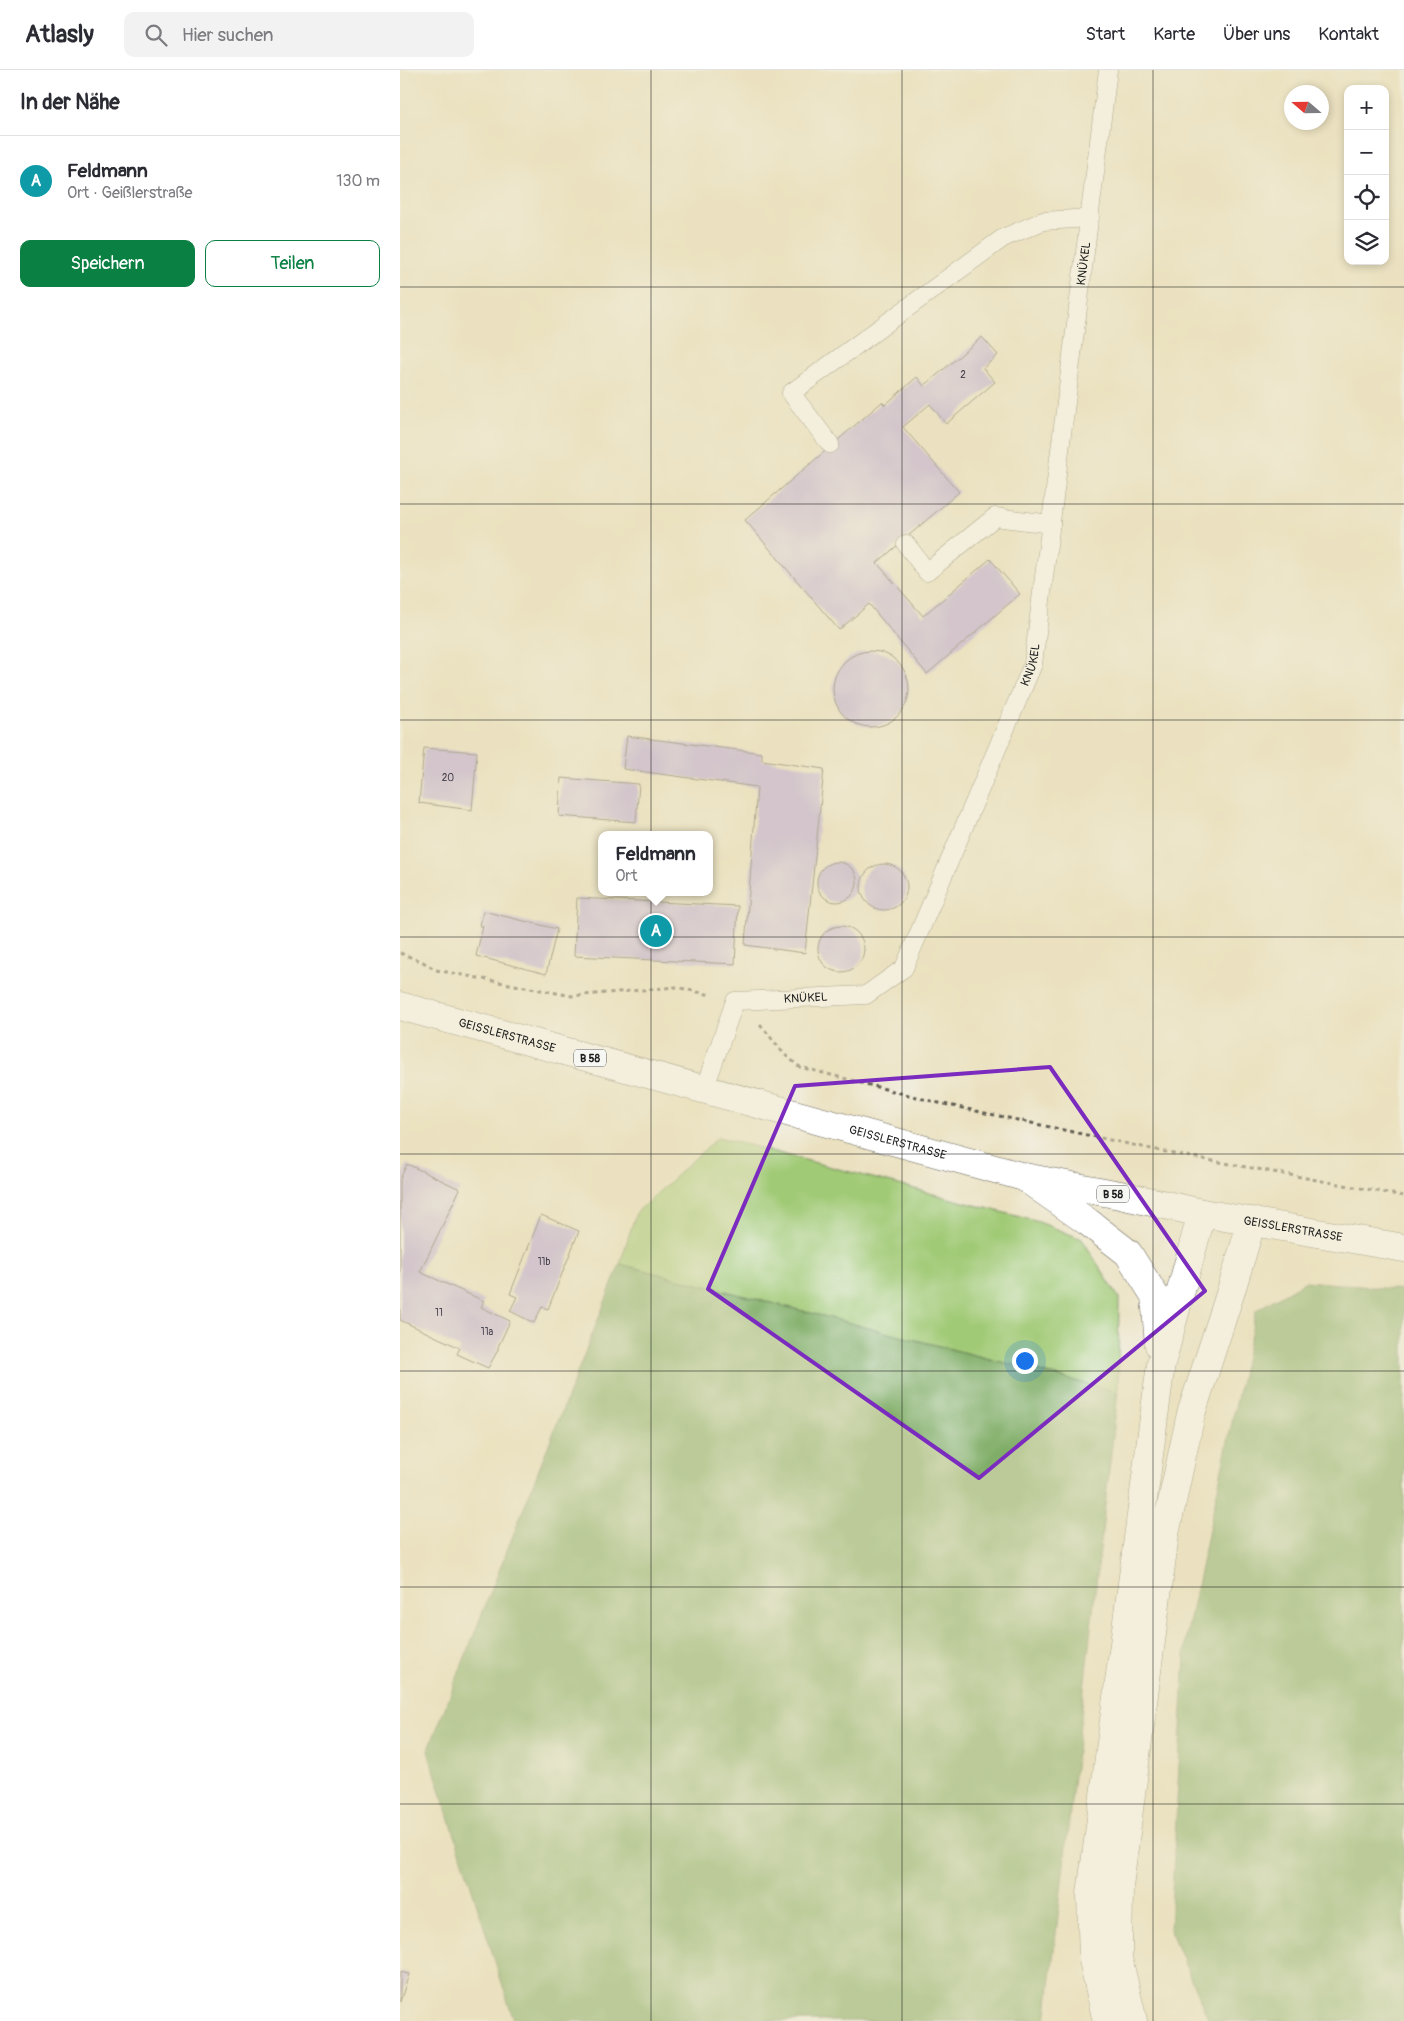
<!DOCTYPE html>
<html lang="de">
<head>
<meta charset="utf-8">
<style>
  :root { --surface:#fff; --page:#f2f2f3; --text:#2b2b33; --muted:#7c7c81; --line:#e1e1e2; --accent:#0b8043 }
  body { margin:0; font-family:Pangolin,sans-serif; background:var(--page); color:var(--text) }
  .controls { position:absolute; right:15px; top:15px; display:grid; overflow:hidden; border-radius:10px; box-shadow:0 2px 8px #0003 }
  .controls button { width:45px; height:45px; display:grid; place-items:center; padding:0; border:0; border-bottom:1px solid var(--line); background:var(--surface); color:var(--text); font:25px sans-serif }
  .compass { position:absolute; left:884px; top:15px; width:45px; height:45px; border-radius:50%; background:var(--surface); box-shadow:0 2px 8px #0003; rotate:290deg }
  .you { position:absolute; left:624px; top:1290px; width:18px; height:18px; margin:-12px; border:4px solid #fff; border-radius:50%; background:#1a73e8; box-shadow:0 0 0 8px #1a73e833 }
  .badge { display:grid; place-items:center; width:32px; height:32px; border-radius:50%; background:var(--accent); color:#fff; font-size:16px; font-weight:700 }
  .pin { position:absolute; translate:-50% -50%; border:2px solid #fff; box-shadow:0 1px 5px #0006 }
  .popup { position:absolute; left:198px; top:761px; width:115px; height:65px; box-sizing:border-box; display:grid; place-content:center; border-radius:10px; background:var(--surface); filter:drop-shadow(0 1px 4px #0005); font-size:16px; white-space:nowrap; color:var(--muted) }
  .popup b { font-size:19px; color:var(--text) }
  .popup::after { content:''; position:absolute; left:50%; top:100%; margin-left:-10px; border:10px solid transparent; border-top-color:var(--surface) }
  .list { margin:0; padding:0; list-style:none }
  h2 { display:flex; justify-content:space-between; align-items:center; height:65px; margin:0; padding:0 20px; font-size:21px }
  h2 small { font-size:16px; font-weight:400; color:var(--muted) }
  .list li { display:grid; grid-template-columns:32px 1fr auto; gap:15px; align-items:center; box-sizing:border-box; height:90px; padding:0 20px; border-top:1px solid var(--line) }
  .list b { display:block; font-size:19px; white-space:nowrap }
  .list p { margin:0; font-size:16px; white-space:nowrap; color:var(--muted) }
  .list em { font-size:16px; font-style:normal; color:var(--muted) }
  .actions { display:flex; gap:10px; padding:15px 20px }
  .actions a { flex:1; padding:11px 0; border:1px solid var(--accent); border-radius:10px; text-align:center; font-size:18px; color:var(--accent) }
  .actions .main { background:var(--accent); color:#fff }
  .icon { flex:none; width:28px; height:28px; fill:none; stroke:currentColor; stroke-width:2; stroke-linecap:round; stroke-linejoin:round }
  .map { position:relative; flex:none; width:1004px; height:1951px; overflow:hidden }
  header { display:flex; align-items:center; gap:30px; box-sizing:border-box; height:70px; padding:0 25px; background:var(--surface); border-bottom:1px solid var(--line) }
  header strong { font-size:24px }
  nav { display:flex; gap:28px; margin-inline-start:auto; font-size:18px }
  .search { width:350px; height:45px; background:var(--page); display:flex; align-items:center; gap:12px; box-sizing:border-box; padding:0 18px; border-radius:10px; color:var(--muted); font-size:19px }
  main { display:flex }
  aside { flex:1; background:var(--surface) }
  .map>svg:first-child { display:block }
  .green { fill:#a1ca76; stroke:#5e7349 }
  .forest { fill:#80ae67; stroke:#4e6542 }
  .building { fill:#b6a2d9 }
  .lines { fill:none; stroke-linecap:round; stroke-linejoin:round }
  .lane-casing { stroke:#646155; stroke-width:19 }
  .primary-casing { stroke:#646155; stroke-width:29 }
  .highway-casing { stroke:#646155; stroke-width:29 }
  .path { stroke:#646155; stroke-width:3; stroke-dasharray:4 4; stroke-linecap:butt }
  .lane { stroke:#fff; stroke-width:18 }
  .primary { stroke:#fff; stroke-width:28 }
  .highway { stroke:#fff; stroke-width:28 }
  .marked { fill:none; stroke:#7b2cbf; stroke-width:4; stroke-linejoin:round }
  .grid { fill:none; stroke:#1c1c1c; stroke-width:1; stroke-opacity:0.55 }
  .labels { text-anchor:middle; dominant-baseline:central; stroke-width:4.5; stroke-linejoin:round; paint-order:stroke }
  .number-label { font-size:10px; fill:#423e4b }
  .shield { fill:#f6f6f2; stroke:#5d5d5c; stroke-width:1 }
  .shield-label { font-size:11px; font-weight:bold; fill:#1c1c1c }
  .street-label { font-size:12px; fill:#1c1c1c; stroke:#f6f6f2 }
</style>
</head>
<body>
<header>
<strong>Atlasly</strong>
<div class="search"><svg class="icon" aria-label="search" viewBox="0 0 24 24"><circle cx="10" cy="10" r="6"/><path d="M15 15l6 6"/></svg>Hier suchen</div>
<nav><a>Start</a><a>Karte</a><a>Über uns</a><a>Kontakt</a></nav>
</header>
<main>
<aside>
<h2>In der Nähe<small></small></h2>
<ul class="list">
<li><span class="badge" style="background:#0f9aa8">A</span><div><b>Feldmann</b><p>Ort · Geißlerstraße</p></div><em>130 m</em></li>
</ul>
<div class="actions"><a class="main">Speichern</a><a>Teilen</a></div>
</aside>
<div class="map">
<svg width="1004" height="1951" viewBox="0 0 1004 1951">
  <rect width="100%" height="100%" fill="#f6f6f2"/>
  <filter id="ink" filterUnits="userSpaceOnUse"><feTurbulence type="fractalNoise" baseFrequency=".02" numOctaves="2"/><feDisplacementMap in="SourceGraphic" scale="10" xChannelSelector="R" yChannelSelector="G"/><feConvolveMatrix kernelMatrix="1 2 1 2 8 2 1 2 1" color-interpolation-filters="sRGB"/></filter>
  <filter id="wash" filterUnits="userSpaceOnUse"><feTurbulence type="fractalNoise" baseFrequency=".0096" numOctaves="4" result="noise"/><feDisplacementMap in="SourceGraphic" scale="20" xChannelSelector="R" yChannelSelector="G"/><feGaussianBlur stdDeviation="1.12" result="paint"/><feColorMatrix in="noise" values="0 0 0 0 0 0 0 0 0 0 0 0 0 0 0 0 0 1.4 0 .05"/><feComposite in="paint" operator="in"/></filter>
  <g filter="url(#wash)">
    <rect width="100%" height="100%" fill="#ebe1c0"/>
    <path class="green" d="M 318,1067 L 639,1152 L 682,1169 L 719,1228 L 718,1322 L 220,1194 L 236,1143 Z"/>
    <path class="forest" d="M 220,1194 L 718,1322 L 646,1951 L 114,1951 L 28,1681 Z
      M 906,1211 L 1004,1220 L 1004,1951 L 809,1951 L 770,1860 L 786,1567 L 856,1240 Z"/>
    <g id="blocks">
      <path class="building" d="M 582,267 L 598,285 L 583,298 L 595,312 L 546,354 L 530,334 L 503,357 L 559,422 L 477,493 L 523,546 L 590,489 L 620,524 L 527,604 L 469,534 L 439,560 L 345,450 L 482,332 L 485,335 L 517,307 L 524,316 Z
        M433 619a38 38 0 1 1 76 0a38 38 0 1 1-76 0Z
        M 227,666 L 362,683 L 362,690 L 424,699 L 405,883 L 345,875 L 357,717 L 223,699 Z
        M 24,678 L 77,682 L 72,740 L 19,733 Z
        M 161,708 L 239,714 L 236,752 L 159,746 Z
        M417 812a20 20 0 1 1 40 0a20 20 0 1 1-40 0Z
        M461 817a23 23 0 1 1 46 0a23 23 0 1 1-46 0Z
        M 177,828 L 338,836 L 335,894 L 174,886 Z
        M 83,841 L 157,859 L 146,904 L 76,886 L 83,856 L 80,856 Z
        M418 879a23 23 0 1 1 46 0a23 23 0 1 1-46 0Z
        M 7,1094 L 60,1119 L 20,1202 L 84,1231 L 81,1237 L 110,1251 L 98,1277 L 98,1280 L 88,1298 L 57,1284 L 60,1278 L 0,1250 L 0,1109 Z
        M 141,1145 L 179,1161 L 148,1239 L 142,1237 L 134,1253 L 110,1241 L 117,1227 L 110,1224 Z
        M 0,1902 L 9,1904 L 0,1932 Z"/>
    </g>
  </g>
  <g filter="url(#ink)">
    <use href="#blocks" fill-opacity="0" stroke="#646155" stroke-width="1"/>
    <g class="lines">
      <g class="lane-casing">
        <g id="lane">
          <path d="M 430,374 L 391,323 L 603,168 L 643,151 L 690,148"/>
          <path d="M 506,474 L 527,502 L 595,447 L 651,454"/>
          <path id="s1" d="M 304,1020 L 335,931 L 466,925 L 504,898 L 633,594 L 708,0"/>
        </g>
      </g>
      <g class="primary-casing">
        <g id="primary">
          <path id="s2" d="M 0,936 L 624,1107 L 720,1125 L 802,1143 L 1004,1178"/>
        </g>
      </g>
      <g class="highway-casing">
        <path id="highway" d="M 624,1107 L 688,1152 L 728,1183 L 755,1226 L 759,1275
          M 707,1951 L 693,1890 L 691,1824 L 761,1294 L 802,1143
          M 733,1951 L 718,1888 L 719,1816 L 765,1464 L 791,1344 L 830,1224 L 852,1151"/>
      </g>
      <path class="path" d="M 0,883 L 23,892 L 36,900 L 172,926 L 276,917 L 311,925
        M 360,954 L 385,985 L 400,997 L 539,1033 L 770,1083 L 1004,1126"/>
      <use href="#lane" class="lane"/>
      <use href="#primary" class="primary"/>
      <use href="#highway" class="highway"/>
    </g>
  </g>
  <path d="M0 0H1004V1951H0ZM 650,997 L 805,1221 L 579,1408 L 308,1219 L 395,1016 Z" fill="#ebe1c0" fill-opacity=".55" fill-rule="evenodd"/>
  <path class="marked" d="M 650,997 L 805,1221 L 579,1408 L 308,1219 L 395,1016 Z"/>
  <path class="grid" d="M 251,0 L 251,1951M 502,0 L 502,1951M 753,0 L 753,1951M 0,217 L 1004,217M 0,434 L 1004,434M 0,650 L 1004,650M 0,867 L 1004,867M 0,1084 L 1004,1084M 0,1301 L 1004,1301M 0,1517 L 1004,1517M 0,1734 L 1004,1734"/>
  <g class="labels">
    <g class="number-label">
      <text x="563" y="305">2</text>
      <text x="48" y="708">20</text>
      <text x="144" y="1192">11b</text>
      <text x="39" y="1243">11</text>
      <text x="87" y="1262">11a</text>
    </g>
    <g class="shield">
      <rect x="174" y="979.5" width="32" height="17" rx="4"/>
      <rect x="697" y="1115.5" width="32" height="17" rx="4"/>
    </g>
    <g class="shield-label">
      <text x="190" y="988">B 58</text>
      <text x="713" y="1124">B 58</text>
    </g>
    <g class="street-label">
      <text stroke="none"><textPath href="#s1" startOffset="1006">KNÜKEL</textPath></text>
      <text stroke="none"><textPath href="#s1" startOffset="601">KNÜKEL</textPath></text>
      <text stroke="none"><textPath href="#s1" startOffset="165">KNÜKEL</textPath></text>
      <text stroke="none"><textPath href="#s2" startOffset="111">GEISSLERSTRASSE</textPath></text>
      <text stroke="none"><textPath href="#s2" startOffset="516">GEISSLERSTRASSE</textPath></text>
      <text stroke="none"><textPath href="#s2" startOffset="921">GEISSLERSTRASSE</textPath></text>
    </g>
  </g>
</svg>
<div class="controls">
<button>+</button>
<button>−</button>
<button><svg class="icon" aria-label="locate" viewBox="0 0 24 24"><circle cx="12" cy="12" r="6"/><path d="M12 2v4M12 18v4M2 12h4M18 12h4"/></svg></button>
<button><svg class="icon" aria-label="layers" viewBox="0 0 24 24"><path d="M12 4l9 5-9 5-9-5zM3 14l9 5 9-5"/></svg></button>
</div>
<svg class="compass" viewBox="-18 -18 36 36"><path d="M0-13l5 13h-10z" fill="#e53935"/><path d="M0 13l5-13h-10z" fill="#7c7c81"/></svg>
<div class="you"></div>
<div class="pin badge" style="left:256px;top:861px;background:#0f9aa8">A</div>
<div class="popup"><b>Feldmann</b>Ort</div>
</div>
</main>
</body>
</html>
